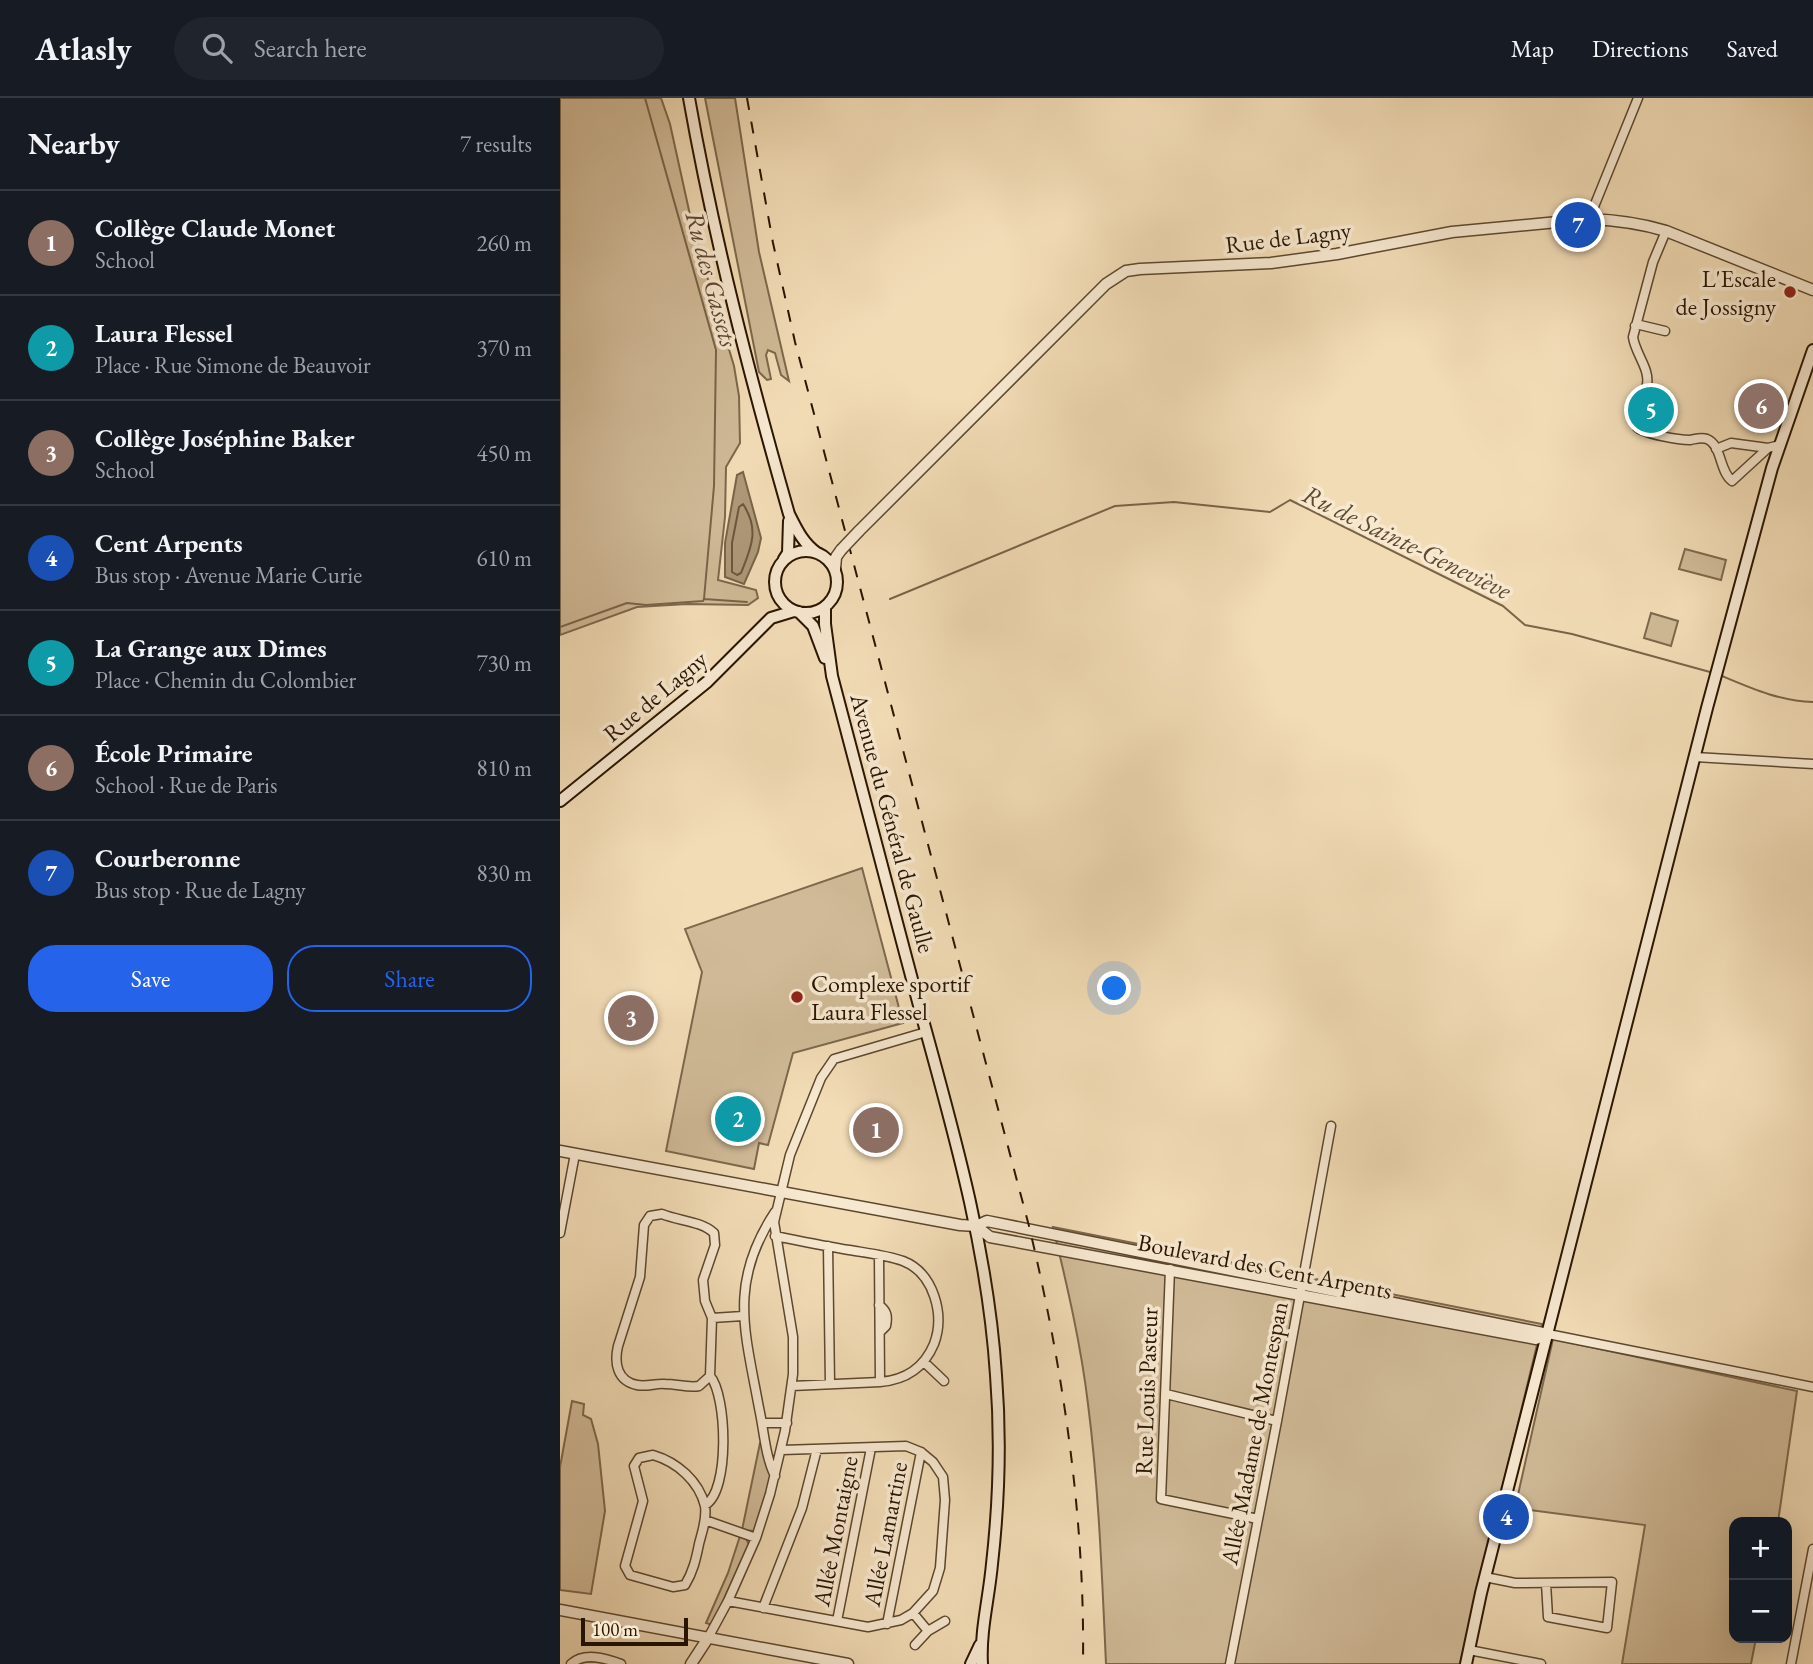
<!DOCTYPE html>
<html lang="en">
<head>
<meta charset="utf-8">
<style>
  :root { --surface:#171b24; --page:#20242c; --text:#f1f3f6; --muted:#9ea1a6; --line:#363941; --accent:#2563eb }
  body { margin:0; font-family:"EB Garamond",serif; background:var(--page); color:var(--text) }
  .controls { position:absolute; right:21px; bottom:21px; display:grid; overflow:hidden; border-radius:14px; box-shadow:0 7px 28px #0002 }
  .controls button { width:63px; height:63px; display:grid; place-items:center; padding:0; border:0; border-bottom:2px solid var(--line); background:var(--surface); color:var(--text); font:35px sans-serif }
  .scale { position:absolute; left:21px; bottom:18px; width:107px; box-sizing:border-box; padding-left:7px; border:4px solid #2a1501; border-top:0; font-size:19px; line-height:24px; white-space:nowrap; color:#2a1501; -webkit-text-stroke:5px #f7e8d0; paint-order:stroke }
  .you { position:absolute; left:555px; top:891px; width:24px; height:24px; margin:-18px; border:5px solid #fff; border-radius:50%; background:#1a73e8; box-shadow:0 0 0 10px #1a73e833 }
  .badge { display:grid; place-items:center; width:46px; height:46px; border-radius:50%; background:var(--accent); color:#fff; font-size:23px; font-weight:700 }
  .pin { position:absolute; translate:-50% -50%; border:4px solid #fff; box-shadow:0 2px 7px #0006 }
  .list { margin:0; padding:0; list-style:none }
  h2 { display:flex; justify-content:space-between; align-items:center; height:91px; margin:0; padding:0 28px; font-size:30px }
  h2 small { font-size:23px; font-weight:400; color:var(--muted) }
  .list li { display:grid; grid-template-columns:46px 1fr auto; gap:21px; align-items:center; box-sizing:border-box; height:105px; padding:0 28px; border-top:2px solid var(--line) }
  .list b { display:block; font-size:26px; white-space:nowrap }
  .list p { margin:0; font-size:23px; white-space:nowrap; color:var(--muted) }
  .list em { font-size:23px; font-style:normal; color:var(--muted) }
  .actions { display:flex; gap:14px; padding:21px 28px }
  .actions a { flex:1; padding:16px 0; border:2px solid var(--accent); border-radius:28px; text-align:center; font-size:24px; color:var(--accent) }
  .actions .main { background:var(--accent); color:#fff }
  .icon { flex:none; width:38px; height:38px; fill:none; stroke:currentColor; stroke-width:2; stroke-linecap:round; stroke-linejoin:round }
  .map { position:relative; flex:none; width:1253px; height:1566px; overflow:hidden }
  header { display:flex; align-items:center; gap:42px; box-sizing:border-box; height:98px; padding:0 35px; background:var(--surface); border-bottom:2px solid var(--line) }
  header strong { font-size:33px }
  nav { display:flex; gap:38px; margin-inline-start:auto; font-size:24px }
  .search { width:490px; height:63px; background:var(--page); display:flex; align-items:center; gap:18px; box-sizing:border-box; padding:0 24px; border-radius:38px; color:var(--muted); font-size:26px }
  main { display:flex }
  aside { flex:1; background:var(--surface) }
  .map>svg:first-child { display:block }
  .green { fill:#d0ba97; stroke:#7d684c; stroke-width:2 }
  .water { fill:#ae9878; stroke:#796448; stroke-width:2 }
  .lines { fill:none; stroke-linecap:round; stroke-linejoin:round }
  .shore { stroke:#6c563c; stroke-width:2 }
  .stream { stroke:#796448; stroke-width:2 }
  .minor-casing { stroke:#5c472e; stroke-width:11 }
  .tertiary-casing { stroke:#5c472e; stroke-width:13 }
  .secondary-casing { stroke:#2a1501; stroke-width:14 }
  .minor { stroke:#f7e8d0; stroke-width:8 }
  .tertiary { stroke:#f7e8d0; stroke-width:10 }
  .secondary { stroke:#f7e8d0; stroke-width:10 }
  .rail { stroke:#2a1501; stroke-width:2; stroke-dasharray:12 12; stroke-linecap:butt }
  .tertiary-bridge-casing { stroke:#5c472e; stroke-width:13; stroke-linecap:butt }
  .tertiary-bridge { stroke:#f7e8d0; stroke-width:10 }
  .poi-dot { fill:#8f2418; stroke:#f7e8d0; stroke-width:2.5 }
  .labels { text-anchor:middle; dominant-baseline:central; stroke-width:7; stroke-linejoin:round; paint-order:stroke }
  .street-label { font-size:24px; fill:#2a1501; stroke:#f7e8d0 }
  .poi-label { font-size:24px; fill:#2a1501; stroke:#f7e8d0; text-anchor:end }
  .water-label { font-size:26px; font-style:italic; fill:#5f4931; stroke:#f7e8d0 }
</style>
</head>
<body>
<header>
<strong>Atlasly</strong>
<div class="search"><svg class="icon" aria-label="search" viewBox="0 0 24 24"><circle cx="10" cy="10" r="6"/><path d="M15 15l6 6"/></svg>Search here</div>
<nav><a>Map</a><a>Directions</a><a>Saved</a></nav>
</header>
<main>
<aside>
<h2>Nearby<small>7 results</small></h2>
<ul class="list">
<li><span class="badge" style="background:#8d6e63">1</span><div><b>Collège Claude Monet</b><p>School</p></div><em>260 m</em></li>
<li><span class="badge" style="background:#0f9aa8">2</span><div><b>Laura Flessel</b><p>Place · Rue Simone de Beauvoir</p></div><em>370 m</em></li>
<li><span class="badge" style="background:#8d6e63">3</span><div><b>Collège Joséphine Baker</b><p>School</p></div><em>450 m</em></li>
<li><span class="badge" style="background:#1a4fb4">4</span><div><b>Cent Arpents</b><p>Bus stop · Avenue Marie Curie</p></div><em>610 m</em></li>
<li><span class="badge" style="background:#0f9aa8">5</span><div><b>La Grange aux Dimes</b><p>Place · Chemin du Colombier</p></div><em>730 m</em></li>
<li><span class="badge" style="background:#8d6e63">6</span><div><b>École Primaire</b><p>School · Rue de Paris</p></div><em>810 m</em></li>
<li><span class="badge" style="background:#1a4fb4">7</span><div><b>Courberonne</b><p>Bus stop · Rue de Lagny</p></div><em>830 m</em></li>
</ul>
<div class="actions"><a class="main">Save</a><a>Share</a></div>
</aside>
<div class="map">
<svg width="1253" height="1566" viewBox="0 0 1253 1566">
  <rect width="100%" height="100%" fill="#f2dcb6"/>
  <filter id="stains"><feTurbulence type="fractalNoise" baseFrequency=".00286" numOctaves="4"/><feColorMatrix values="0 0 0 0 .2 0 0 0 0 .09 0 0 0 0 .02 0 0 0 .5 -.17"/></filter>
  <radialGradient id="worn" r=".72"><stop offset=".6" stop-color="#630" stop-opacity="0"/><stop offset="1" stop-color="#630" stop-opacity=".3"/></radialGradient>
  <path class="green" d="M 0,0 L 101,0 L 110,26 L 134,135 L 174,268 L 179,298 L 180,345 L 166,369 L 165,419 L 158,482 L 196,492 L 198,500 L 188,507 L 127,506 L 77,509 L 0,537 Z
    M 145,0 L 175,0 L 199,154 L 229,283 L 221,277 L 215,255 L 208,252 L 206,257 L 211,281 L 207,282 L 199,274 Z
    M 1125,451 L 1166,462 L 1161,482 L 1119,471 Z
    M 1091,515 L 1118,523 L 1111,548 L 1084,540 Z
    M 302,770 L 343,925 L 233,955 L 208,1047 L 199,1045 L 194,1071 L 106,1053 L 142,874 L 125,831 Z
    M 493,1129 L 982,1226 L 900,1566 L 546,1566 C 542,1479 539,1392 528,1306 C 521,1247 507,1187 493,1129 Z
    M 993,1241 L 1237,1293 L 1218,1424 L 1174,1424 L 1174,1540 L 1196,1540 L 1191,1566 L 1062,1566 L 1085,1427 L 955,1410 Z
    M 12,1303 L 24,1306 L 23,1317 L 31,1321 L 38,1346 L 45,1413 L 31,1496 L 0,1492 L 0,1369 Z
    M 200,1345 L 203,1345 L 211,1380 L 194,1433 L 182,1432 Z
    M 180,1438 L 186,1440 L 189,1447 L 152,1527 L 146,1525 L 168,1475 Z"/>
  <path class="water" d="M 183,374 L 201,440 L 198,454 L 184,486 L 165,479 L 165,445 L 177,377 Z"/>
  <g class="lines">
    <path class="shore" d="M 183,406 C 200,432 191,450 181,475 L 177,477 L 172,474 L 172,445 L 179,409 Z"/>
    <path class="stream" d="M 85,0 L 156,252 L 154,388 L 144,501
      M 330,501 L 555,408 L 614,404 L 710,414 L 730,402 L 943,508 L 965,527 L 1012,536 L 1150,574
      M 0,529 L 67,505 L 86,507 L 143,503 L 144,501 L 187,504
      M 1162,578 C 1193,591 1220,603 1253,604"/>
    <g class="minor-casing">
      <path id="minor" d="M 1029,121 L 1078,0
        M 1106,133 L 1093,164 L 1073,239 C 1075,255 1090,271 1087,286 C 1085,300 1073,314 1077,329 C 1084,336 1119,342 1130,342 C 1136,341 1141,339 1147,341 C 1162,347 1159,373 1172,383 L 1208,350 L 1220,347
        M 1075,228 L 1080,227 L 1105,233
        M 1156,351 L 1171,345 L 1208,350
        M 1135,659 L 1253,666
        M 215,1114 C 168,1185 185,1233 199,1310 C 204,1332 205,1358 215,1378
        M 102,1116 C 119,1123 141,1123 154,1135 L 155,1147 L 143,1182 L 145,1203 L 152,1220 L 150,1278 L 139,1288 C 128,1290 117,1286 105,1286 C 96,1285 87,1289 77,1287 C 57,1283 54,1265 58,1248 L 80,1179 L 84,1127 L 90,1118 Z
        M 0,1135 L 15,1056
        M 215,1138 C 240,1143 264,1148 289,1152 C 307,1155 326,1157 343,1163 C 374,1175 385,1217 374,1246 C 364,1270 345,1282 320,1284 L 232,1288
        M 268,1148 L 270,1286
        M 319,1157 L 320,1284
        M 610,1171 L 601,1401 L 698,1421
        M 319,1207 C 327,1213 328,1218 326,1228 L 320,1234
        M 152,1220 L 183,1218
        M 988,1236 L 1253,1289
        M 364,1264 L 384,1283
        M 606,1296 L 717,1323
        M 202,1325 L 227,1325
        M 93,1357 C 117,1364 139,1383 145,1408 C 147,1421 142,1434 139,1446 C 136,1461 133,1474 125,1487 L 113,1489 L 70,1477 L 65,1468 L 83,1403 L 74,1368 L 79,1360 Z
        M 145,1407 C 170,1394 167,1297 150,1278
        M 145,1422 L 196,1440
        M 925,1479 L 955,1485 L 1052,1484 L 1047,1530 L 988,1519 L 986,1485
        M 168,1503 L 308,1529 L 341,1522 L 353,1515 L 373,1493 L 380,1470 L 385,1402 L 383,1379 L 373,1364 L 361,1354 L 346,1348 L 222,1352
        M 203,1510 L 242,1410 L 257,1351
        M 353,1515 L 368,1533
        M 277,1523 L 311,1350
        M 327,1526 L 361,1354
        M 148,1540 L 168,1503 L 196,1440 L 210,1396 L 225,1333 L 233,1276 L 233,1239 L 214,1124 L 230,1057 L 261,980 L 274,961 L 366,934
        M 355,1547 L 368,1533 L 385,1523
        M 909,1552 L 981,1566
        M 11,1566 C 24,1554 45,1560 61,1566
        M 670,1566 L 717,1323 L 771,1028
        M 1231,1566 L 1253,1451"/>
    </g>
    <g class="tertiary-casing">
      <path id="tertiary" d="M 299,433 L 546,186 L 566,173 L 580,171 L 711,165 L 777,156 L 892,134 L 1029,121 C 1056,122 1080,125 1106,133 L 1253,192
        M 275,471 L 276,459 L 281,452
        M 0,1053 L 400,1127 L 416,1128 L 427,1123 L 988,1236
        M 416,1128 L 430,1139 L 976,1241 L 988,1236
        M 0,1512 L 288,1566
        M 131,1566 L 148,1540"/>
    </g>
    <g class="secondary-casing">
      <path id="secondary" d="M 129,0 C 154,141 190,279 229,416 C 237,432 243,445 257,455
        M215 484a31 31 0 1 1 62 0a31 31 0 1 1-62 0Z
        M 224,461 L 228,455 L 229,423
        M 265,509 L 265,526 L 272,578 C 302,691 331,803 361,915 C 394,1035 428,1153 436,1277 C 441,1340 439,1404 432,1466 C 429,1500 420,1533 422,1566
        M 239,514 L 253,528 L 265,560
        M 0,703 L 147,584 L 211,520 L 234,513
        M 411,1566 L 420,1547
        M 906,1566 L 921,1495 L 1147,610 L 1212,370 L 1253,252"/>
    </g>
    <use href="#minor" class="minor"/>
    <use href="#tertiary" class="tertiary"/>
    <use href="#secondary" class="secondary"/>
    <path class="rail" d="M 187,0 L 213,145 L 235,244 L 469,1128 C 503,1271 525,1418 523,1566"/>
    <g class="tertiary-bridge-casing">
      <path id="tertiary-bridge" d="M 281,452 L 299,433"/>
    </g>
    <use href="#tertiary-bridge" class="tertiary-bridge"/>
  </g>
  <g class="poi-dot">
    <circle cx="1230" cy="194" r="7"/>
    <circle cx="237" cy="899" r="7"/>
  </g>
  <g class="labels">
    <g class="street-label">
      <text transform="translate(728 139) rotate(-7)">Rue de Lagny</text>
      <text transform="translate(95 598) rotate(-40)">Rue de Lagny</text>
      <text transform="translate(333 725) rotate(75)">Avenue du Général de Gaulle</text>
      <text transform="translate(705 1168) rotate(11)">Boulevard des Cent Arpents</text>
      <text transform="translate(586 1293) rotate(-88)">Rue Louis Pasteur</text>
      <text transform="translate(694 1335) rotate(-79)">Allée Madame de Montespan</text>
      <text transform="translate(275 1433) rotate(-79)">Allée Montaigne</text>
      <text transform="translate(325 1436) rotate(-79)">Allée Lamartine</text>
    </g>
    <g class="poi-label">
      <text x="1216" y="180">L'Escale<tspan x="1216" dy="28">de Jossigny</tspan></text>
      <text x="251" y="885" text-anchor="start">Complexe sportif<tspan x="251" dy="28">Laura Flessel</tspan></text>
    </g>
    <g class="water-label">
      <text transform="translate(152 181) rotate(75)">Ru des Gassets</text>
      <text transform="translate(847 444) rotate(26)">Ru de Sainte-Geneviève</text>
    </g>
  </g>
  <rect width="100%" height="100%" filter="url(#stains)"/>
  <rect width="100%" height="100%" fill="url(#worn)"/>
</svg>
<div class="controls">
<button>+</button>
<button>−</button>
</div>
<div class="scale">100 m</div>
<div class="you"></div>
<div class="pin badge" style="left:316px;top:1032px;background:#8d6e63">1</div>
<div class="pin badge" style="left:178px;top:1021px;background:#0f9aa8">2</div>
<div class="pin badge" style="left:71px;top:920px;background:#8d6e63">3</div>
<div class="pin badge" style="left:946px;top:1419px;background:#1a4fb4">4</div>
<div class="pin badge" style="left:1091px;top:312px;background:#0f9aa8">5</div>
<div class="pin badge" style="left:1201px;top:308px;background:#8d6e63">6</div>
<div class="pin badge" style="left:1018px;top:127px;background:#1a4fb4">7</div>
</div>
</main>
</body>
</html>
